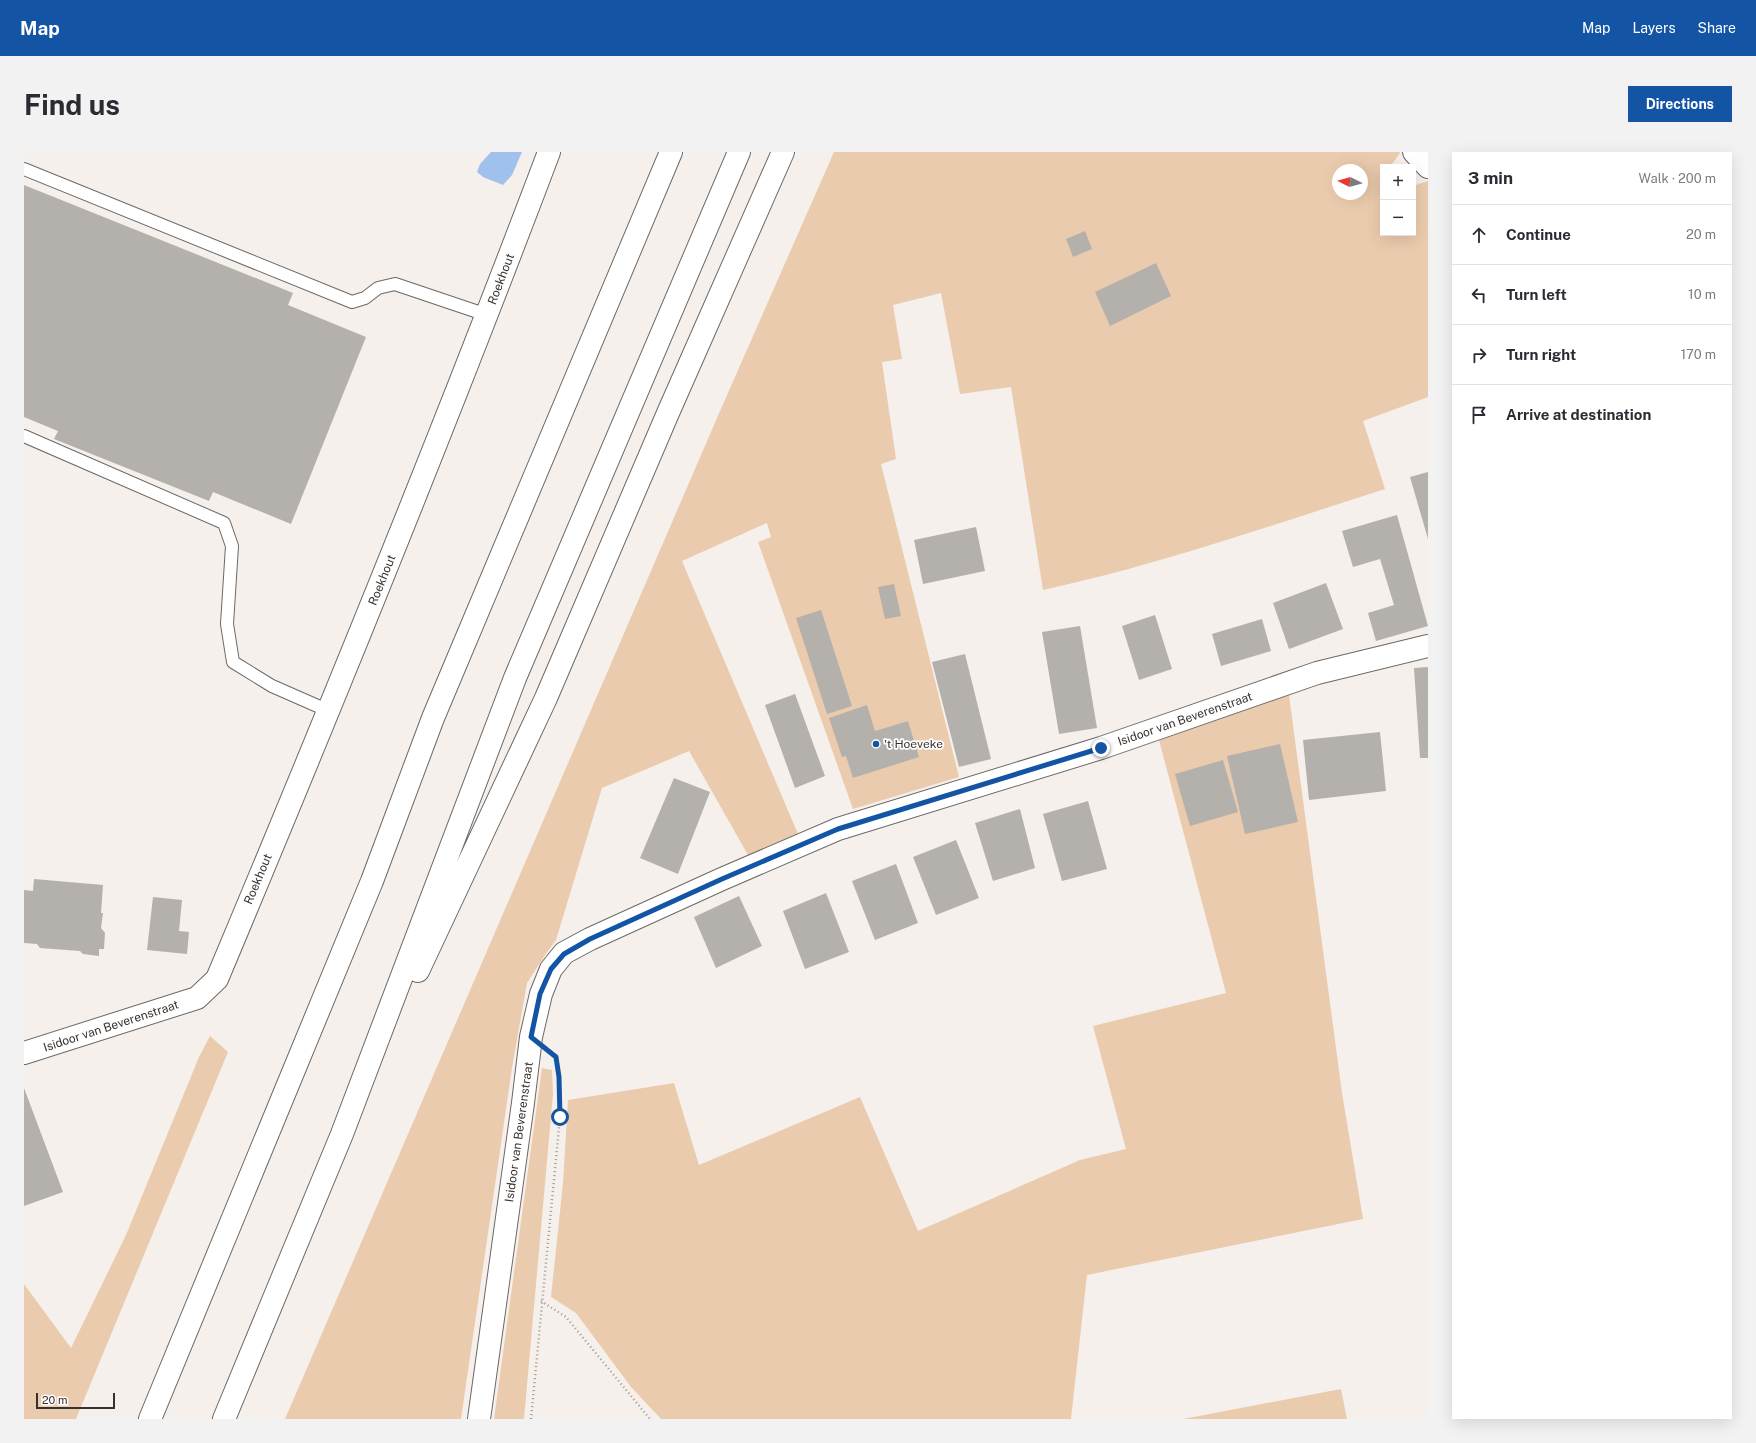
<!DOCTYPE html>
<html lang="en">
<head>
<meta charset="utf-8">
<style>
  :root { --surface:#fff; --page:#f2f2f3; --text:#2b2b33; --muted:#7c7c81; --line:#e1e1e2; --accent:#1354a5 }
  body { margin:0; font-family:"Public Sans",sans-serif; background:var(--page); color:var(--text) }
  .controls { position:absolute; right:12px; top:12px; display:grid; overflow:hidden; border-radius:0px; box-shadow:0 4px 16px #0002 }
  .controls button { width:36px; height:36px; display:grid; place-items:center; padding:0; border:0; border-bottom:1px solid var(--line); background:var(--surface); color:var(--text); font:20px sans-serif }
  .compass { position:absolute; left:1308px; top:12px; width:36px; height:36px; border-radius:50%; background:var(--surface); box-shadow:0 4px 16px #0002; rotate:276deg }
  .scale { position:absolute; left:12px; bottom:10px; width:79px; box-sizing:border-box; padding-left:4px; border:2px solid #343331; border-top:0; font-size:11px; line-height:14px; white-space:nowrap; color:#343331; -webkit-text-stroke:3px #fffefd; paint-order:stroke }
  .stop { position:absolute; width:12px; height:12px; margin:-9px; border:3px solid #1354a5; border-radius:50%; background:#fff }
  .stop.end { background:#1354a5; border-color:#fff; box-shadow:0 1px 4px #0008 }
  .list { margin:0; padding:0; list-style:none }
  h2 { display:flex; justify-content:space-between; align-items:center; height:52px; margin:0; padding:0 16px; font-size:17px }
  h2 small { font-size:13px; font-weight:400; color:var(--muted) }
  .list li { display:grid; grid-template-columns:26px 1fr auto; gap:12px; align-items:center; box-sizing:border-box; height:60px; padding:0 16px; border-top:1px solid var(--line) }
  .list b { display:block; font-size:15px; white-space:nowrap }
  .list em { font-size:13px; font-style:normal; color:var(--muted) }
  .icon { flex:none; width:22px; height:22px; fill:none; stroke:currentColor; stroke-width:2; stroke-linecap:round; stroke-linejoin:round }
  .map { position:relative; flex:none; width:1404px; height:1267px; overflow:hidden; border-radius:0px }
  header { display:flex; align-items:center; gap:24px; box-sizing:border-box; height:56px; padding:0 20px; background:var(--accent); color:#fff }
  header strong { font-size:19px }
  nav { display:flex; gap:22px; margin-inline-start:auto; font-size:14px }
  .intro { display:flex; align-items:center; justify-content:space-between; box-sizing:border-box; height:96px; padding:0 24px }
  h1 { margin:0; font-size:28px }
  .button { padding:10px 18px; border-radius:0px; background:var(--accent); color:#fff; font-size:14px; font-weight:700 }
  main { display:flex; gap:24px; padding:0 24px }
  aside { flex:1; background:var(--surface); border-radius:0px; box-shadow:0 4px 16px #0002 }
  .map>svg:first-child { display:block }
  .green { fill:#ebcbad; fill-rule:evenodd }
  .water { fill:#a1c1ed }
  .building { fill:#b4b0ac }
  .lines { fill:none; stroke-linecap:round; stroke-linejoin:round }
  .service-casing { stroke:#6c6865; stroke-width:14 }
  .minor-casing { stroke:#6c6865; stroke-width:24 }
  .motorway-casing { stroke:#6c6865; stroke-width:24 }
  .path { stroke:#9e9a97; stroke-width:2.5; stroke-dasharray:1 3; stroke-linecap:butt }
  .service { stroke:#fff; stroke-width:12 }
  .minor { stroke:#fff; stroke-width:22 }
  .motorway { stroke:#fff; stroke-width:22 }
  .route { stroke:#1354a5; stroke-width:5 }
  .poi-dot { fill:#1354a5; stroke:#fffefd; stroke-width:1.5 }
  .labels { text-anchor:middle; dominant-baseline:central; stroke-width:3.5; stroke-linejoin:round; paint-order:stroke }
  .street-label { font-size:12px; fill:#343331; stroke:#fffefd }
  .poi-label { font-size:12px; fill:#343331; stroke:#fffefd; text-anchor:start }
</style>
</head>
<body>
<header>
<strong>Map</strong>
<nav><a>Map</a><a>Layers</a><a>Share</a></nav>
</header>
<div class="intro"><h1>Find us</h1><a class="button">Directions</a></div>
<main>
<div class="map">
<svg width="1404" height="1267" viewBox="0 0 1404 1267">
  <rect width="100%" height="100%" fill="#f5f0ec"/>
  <path class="green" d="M 810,0 L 1375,0 L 1376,1 L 1366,15 L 1359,15 L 1359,81 L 1389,81 L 1389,34 L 1404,29 L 1404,245 L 1339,269 L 1361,337 C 1248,373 1135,413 1019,438 L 987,235 L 936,242 L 917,141 L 869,153 L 878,207 L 858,210 L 872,307 L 857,312 L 935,625 L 829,657 L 734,390 L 747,385 L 743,371 L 658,409 L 774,682 L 724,703 L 665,599 L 578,636 L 532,788 L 521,803 L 503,831 L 488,916 L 437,1267 L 261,1267 L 696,259 ZM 1314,18 L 1338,18 L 1338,42 L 1314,42 Z
    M 1265,543 L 1318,941 L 1339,1067 L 1063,1123 L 1047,1267 L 637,1267 L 607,1235 L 552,1161 L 527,1145 L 539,1031 L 544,948 L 650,931 L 675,1013 L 836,945 L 894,1079 L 1056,1008 L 1102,997 L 1069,874 L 1202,841 L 1135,588 Z
    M 186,884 L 204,900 L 52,1267 L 0,1267 L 0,1132 L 47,1196 L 102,1083 L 175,905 Z
    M 518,916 L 528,918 L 529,942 L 500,1267 L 470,1267 Z
    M 1317,1237 L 1323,1267 L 1159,1267 Z"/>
  <path class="water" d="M 467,0 L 498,0 L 488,23 L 479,33 L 459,25 L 453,20 L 456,12 Z"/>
  <path class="building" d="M 0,33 L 269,141 L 264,153 L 342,185 L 267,372 L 189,340 L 185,349 L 30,287 L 34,279 L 0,265 Z
    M 1061,79 L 1068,97 L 1049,105 L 1042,87 Z
    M 1132,111 L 1147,144 L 1086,174 L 1071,140 Z
    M 1404,320 L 1404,387 L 1386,325 Z
    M 1373,363 L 1404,474 L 1352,489 L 1344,461 L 1370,453 L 1356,407 L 1329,415 L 1318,379 Z
    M 952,375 L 961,419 L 899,432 L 890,388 Z
    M 1302,431 L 1319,477 L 1265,497 L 1249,451 Z
    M 870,432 L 877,464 L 861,467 L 854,435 Z
    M 797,458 L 828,554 L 803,562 L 772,466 Z
    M 1131,463 L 1148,517 L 1115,528 L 1098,474 Z
    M 1238,467 L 1247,499 L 1197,514 L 1188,482 Z
    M 1056,474 L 1073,576 L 1035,582 L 1018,480 Z
    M 941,502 L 967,607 L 935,615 L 908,510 Z
    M 1404,515 L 1404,606 L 1396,606 L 1390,516 Z
    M 771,542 L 801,624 L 771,636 L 741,553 Z
    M 843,553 L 851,579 L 884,569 L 895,605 L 829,626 L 822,604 L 818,605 L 805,566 Z
    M 1356,580 L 1362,639 L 1285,648 L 1279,588 Z
    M 1256,592 L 1274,670 L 1221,682 L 1203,604 Z
    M 1199,608 L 1214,660 L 1166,674 L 1151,622 Z
    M 650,626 L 686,640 L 654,722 L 616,706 Z
    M 1064,649 L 1083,717 L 1038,729 L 1019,662 Z
    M 996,657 L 1011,716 L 969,729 L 951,671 Z
    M 932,688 L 955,746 L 912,763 L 889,705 Z
    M 872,712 L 894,771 L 851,788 L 828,729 Z
    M 10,727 L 79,733 L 77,761 L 79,761 L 77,776 L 81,781 L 80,797 L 75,797 L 75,804 L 59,802 L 56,799 L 16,796 L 13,792 L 0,791 L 0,738 L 9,739 Z
    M 802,741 L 825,800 L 781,817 L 759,759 Z
    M 715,744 L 738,794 L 692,816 L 670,765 Z
    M 129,745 L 158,748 L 155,779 L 165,780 L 163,802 L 123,798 Z
    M 0,936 L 39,1040 L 0,1054 Z"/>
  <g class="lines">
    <g class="service-casing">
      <path id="service" d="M 0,17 L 328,150 L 341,146 L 354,136 L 371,132 L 463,163
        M 0,284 L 200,371 L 208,394 L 203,472 L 209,510 L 248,534 L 305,559"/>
    </g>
    <g class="minor-casing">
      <path id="minor" d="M 1390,0 L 1404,15
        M 0,901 L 173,846 L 193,827 C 308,553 420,278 525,0
        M 455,1267 L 499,951 L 507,885 L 517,842 L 527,817 L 540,801 L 566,787 L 698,727 L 814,677 L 1077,596 L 1293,521 L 1404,494"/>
    </g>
    <g class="motorway-casing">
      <path id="motorway" d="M 394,819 L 522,546 L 644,261 L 759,0
        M 126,1267 L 348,729 L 409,566 L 647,0
        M 200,1267 L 318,982 L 491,526 L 715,0"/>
    </g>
    <path class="path" d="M 517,1149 L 542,1165 L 626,1267
      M 507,1267 L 536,965 L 535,925 L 530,904"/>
    <use href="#service" class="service"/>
    <use href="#minor" class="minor"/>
    <use href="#motorway" class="motorway"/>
  </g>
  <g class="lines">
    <path class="route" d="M 536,965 L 535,925 L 532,905 L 507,885 L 516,842 L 527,817 L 540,802 L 566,787 L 698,727 L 814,677 L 1077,596"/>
  </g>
  <circle class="poi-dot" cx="852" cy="592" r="4"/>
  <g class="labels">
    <g class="street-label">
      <text transform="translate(477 127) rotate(-69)">Roekhout</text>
      <text transform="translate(358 428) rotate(-68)">Roekhout</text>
      <text transform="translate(1161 567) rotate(-19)">Isidoor van Beverenstraat</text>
      <text transform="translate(234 727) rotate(-67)">Roekhout</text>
      <text transform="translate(87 874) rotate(-18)">Isidoor van Beverenstraat</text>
      <text transform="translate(495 980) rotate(-82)">Isidoor van Beverenstraat</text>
    </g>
    <g class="poi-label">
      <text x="860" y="592">'t Hoeveke</text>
    </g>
  </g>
</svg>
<div class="controls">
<button>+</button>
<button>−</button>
</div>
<svg class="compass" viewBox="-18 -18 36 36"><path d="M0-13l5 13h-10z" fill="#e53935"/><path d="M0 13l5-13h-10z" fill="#7c7c81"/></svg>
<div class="scale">20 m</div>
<div class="stop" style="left:536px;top:965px"></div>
<div class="stop end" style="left:1077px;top:596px"></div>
</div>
<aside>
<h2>3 min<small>Walk · 200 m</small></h2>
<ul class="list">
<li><svg class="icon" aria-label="ahead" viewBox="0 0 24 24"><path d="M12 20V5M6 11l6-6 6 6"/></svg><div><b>Continue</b></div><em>20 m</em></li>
<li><svg class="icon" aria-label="left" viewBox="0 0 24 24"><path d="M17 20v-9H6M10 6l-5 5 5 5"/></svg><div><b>Turn left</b></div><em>10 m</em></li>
<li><svg class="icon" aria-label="right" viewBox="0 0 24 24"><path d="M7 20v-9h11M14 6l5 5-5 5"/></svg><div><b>Turn right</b></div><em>170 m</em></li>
<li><svg class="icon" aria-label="arrive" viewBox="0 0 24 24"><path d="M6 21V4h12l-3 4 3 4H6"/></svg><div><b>Arrive at destination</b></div></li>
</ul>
</aside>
</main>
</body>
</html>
